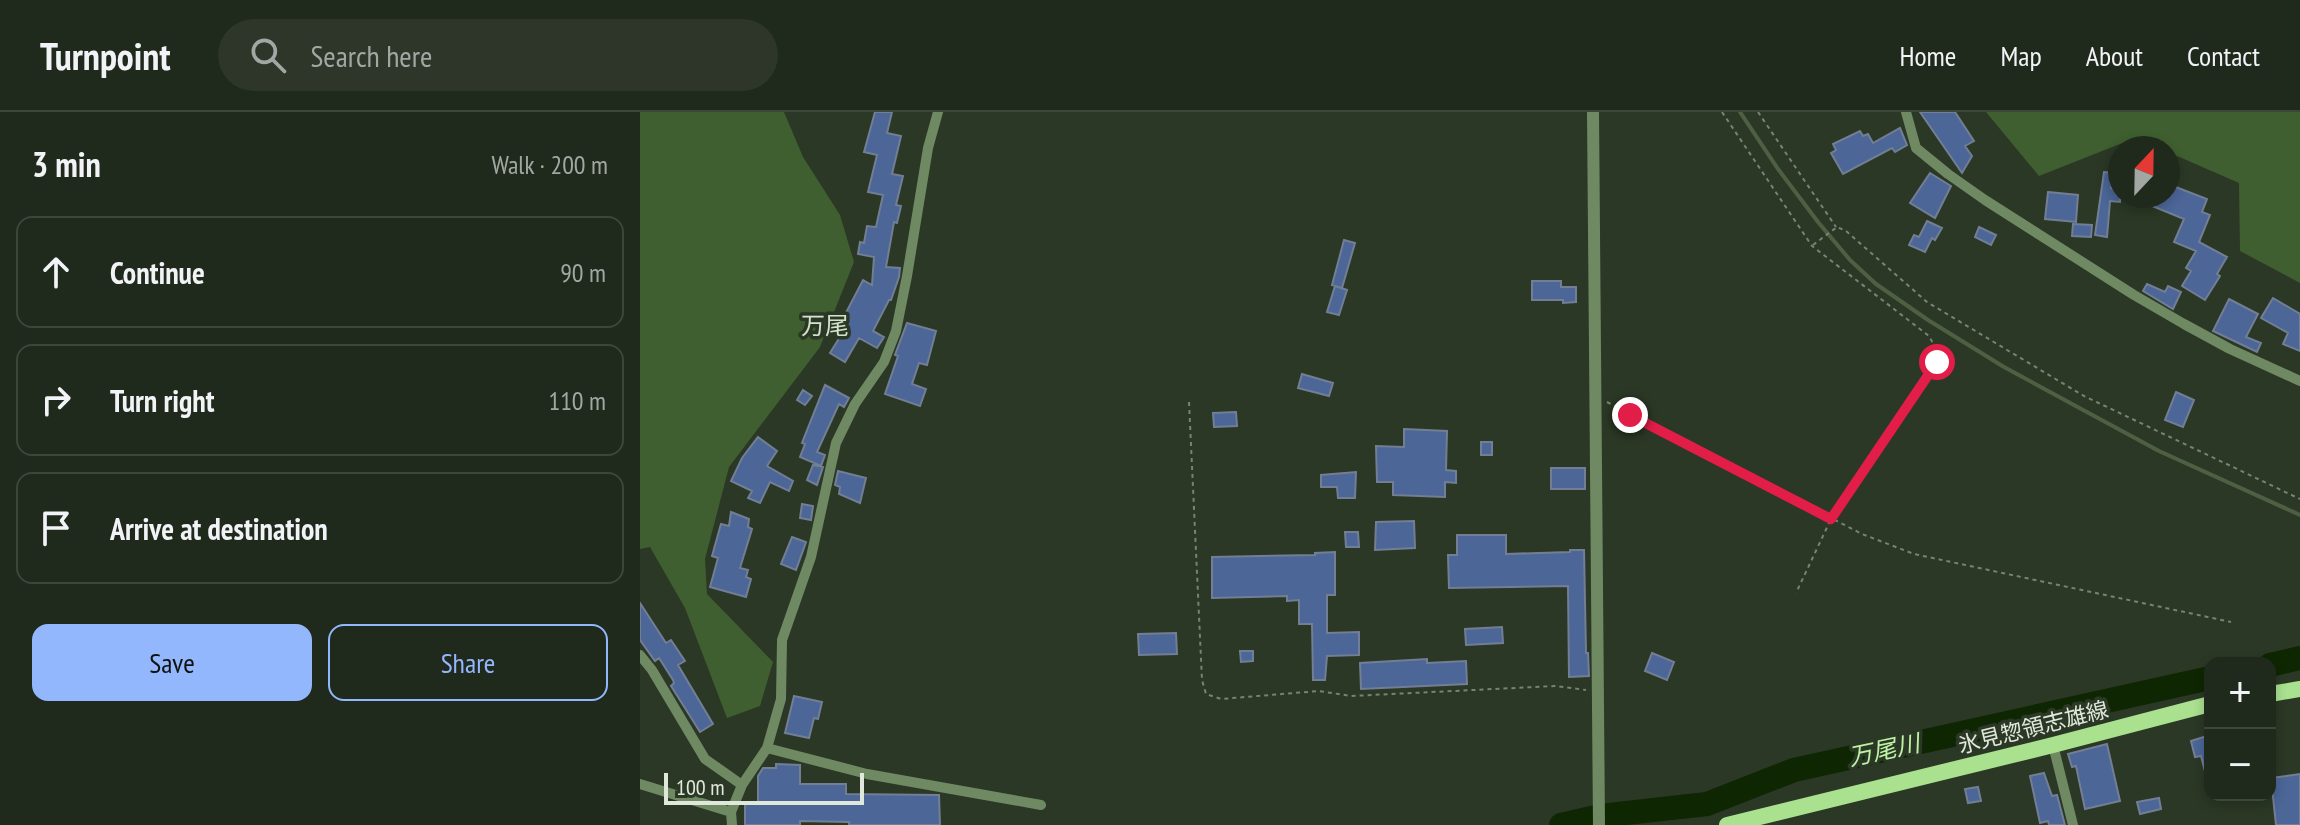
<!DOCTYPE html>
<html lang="en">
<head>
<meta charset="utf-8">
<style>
  :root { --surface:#202a1c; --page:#2d3629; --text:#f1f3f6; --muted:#a2a7a3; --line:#3d463b; --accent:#92b7fd }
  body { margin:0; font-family:"PT Sans Narrow","Noto Sans JP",sans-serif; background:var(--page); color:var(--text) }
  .controls { position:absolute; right:24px; bottom:24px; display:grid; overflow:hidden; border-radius:16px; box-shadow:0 4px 12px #0003 }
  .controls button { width:72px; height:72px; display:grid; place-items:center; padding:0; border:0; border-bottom:2px solid var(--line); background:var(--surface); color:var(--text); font:40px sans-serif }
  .compass { position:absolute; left:1468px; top:24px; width:72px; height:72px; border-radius:50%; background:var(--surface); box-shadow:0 4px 12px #0003; rotate:22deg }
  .scale { position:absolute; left:24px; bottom:20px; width:200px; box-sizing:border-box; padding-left:8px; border:4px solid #e0e8dc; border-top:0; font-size:22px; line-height:28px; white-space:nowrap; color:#e0e8dc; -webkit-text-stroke:6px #2b3825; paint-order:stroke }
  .stop { position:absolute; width:24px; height:24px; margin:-18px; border:6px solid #e11d48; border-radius:50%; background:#fff }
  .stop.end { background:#e11d48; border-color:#fff; box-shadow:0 2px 8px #0008 }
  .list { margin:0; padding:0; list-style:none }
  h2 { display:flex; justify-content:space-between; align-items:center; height:104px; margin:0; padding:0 32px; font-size:34px }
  h2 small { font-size:26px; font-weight:400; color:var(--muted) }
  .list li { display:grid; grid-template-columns:52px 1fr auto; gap:24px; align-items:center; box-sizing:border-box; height:112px; margin:0 16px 16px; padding:0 16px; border:2px solid var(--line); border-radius:16px }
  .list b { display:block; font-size:30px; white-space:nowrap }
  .list em { font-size:26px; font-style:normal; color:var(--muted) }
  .actions { display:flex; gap:16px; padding:24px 32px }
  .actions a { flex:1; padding:18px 0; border:2px solid var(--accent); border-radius:16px; text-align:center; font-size:28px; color:var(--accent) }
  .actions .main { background:var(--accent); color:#111 }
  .icon { flex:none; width:44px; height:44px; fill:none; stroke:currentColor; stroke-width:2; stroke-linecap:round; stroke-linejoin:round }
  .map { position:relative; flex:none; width:1660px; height:713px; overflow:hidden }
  header { display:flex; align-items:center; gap:48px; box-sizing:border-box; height:112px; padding:0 40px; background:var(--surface); border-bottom:2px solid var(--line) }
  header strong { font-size:38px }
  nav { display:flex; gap:44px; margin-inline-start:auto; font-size:28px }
  .search { width:560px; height:72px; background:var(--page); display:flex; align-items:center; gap:20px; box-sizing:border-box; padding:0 28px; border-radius:44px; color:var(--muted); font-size:30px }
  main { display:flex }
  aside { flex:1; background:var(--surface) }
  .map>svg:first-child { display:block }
  .green { fill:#3f5f30 }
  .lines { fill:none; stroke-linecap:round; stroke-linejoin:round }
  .stream { stroke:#4d6043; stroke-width:4 }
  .river { stroke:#0e2602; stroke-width:24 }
  .building { fill:#4b6697; stroke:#727e94; stroke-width:2 }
  .path { stroke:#788373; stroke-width:2; stroke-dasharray:4 4; stroke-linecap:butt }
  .minor { stroke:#6f8a63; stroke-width:10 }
  .tertiary { stroke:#6f8a63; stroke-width:12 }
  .primary { stroke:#a9e18f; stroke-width:16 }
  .route { stroke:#e11d48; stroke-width:10 }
  .labels { text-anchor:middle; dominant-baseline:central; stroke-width:7; stroke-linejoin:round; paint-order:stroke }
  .street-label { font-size:22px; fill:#e0e8dc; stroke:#2b3825 }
  .neighbourhood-label { font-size:24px; fill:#d2e3cb; stroke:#2b3825 }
  .water-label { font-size:24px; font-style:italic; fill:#bff3a7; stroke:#2b3825 }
</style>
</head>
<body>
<header>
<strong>Turnpoint</strong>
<div class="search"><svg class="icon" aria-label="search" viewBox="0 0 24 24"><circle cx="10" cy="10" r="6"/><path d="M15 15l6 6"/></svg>Search here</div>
<nav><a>Home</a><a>Map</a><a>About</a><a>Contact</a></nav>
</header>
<main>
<aside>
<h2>3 min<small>Walk · 200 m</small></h2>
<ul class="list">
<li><svg class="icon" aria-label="ahead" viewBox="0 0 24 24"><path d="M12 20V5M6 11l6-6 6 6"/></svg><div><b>Continue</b></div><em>90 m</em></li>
<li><svg class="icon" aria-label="right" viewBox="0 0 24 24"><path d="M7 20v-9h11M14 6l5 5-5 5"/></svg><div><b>Turn right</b></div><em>110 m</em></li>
<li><svg class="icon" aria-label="arrive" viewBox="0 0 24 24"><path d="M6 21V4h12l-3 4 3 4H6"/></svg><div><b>Arrive at destination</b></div></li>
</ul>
<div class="actions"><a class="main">Save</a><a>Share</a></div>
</aside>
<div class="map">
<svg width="1660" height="713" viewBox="0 0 1660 713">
  <rect width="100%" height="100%" fill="#2b3825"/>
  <path class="green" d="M 0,0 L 144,0 L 163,45 L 200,103 L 214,150 L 180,235 L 89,355 L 65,447 L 67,482 L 133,550 L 120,594 L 87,606 L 45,496 L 10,435 L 0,437 Z
    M 1346,0 L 1660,0 L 1660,171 L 1600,139 L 1599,71 L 1528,40 L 1528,36 L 1519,36 L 1495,26 L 1399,64 Z"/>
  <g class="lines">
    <path class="stream" d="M 1100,0 L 1138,57 L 1178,110 L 1210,148 L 1236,172 L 1288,208 L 1364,255 L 1445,299 L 1519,339 L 1660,403"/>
    <path class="river" d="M 1630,553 L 1660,546
      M 921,713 L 960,704 L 1067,692 L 1154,658 L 1570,566"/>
  </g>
  <path class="building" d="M 235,0 L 252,0 L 247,21 L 261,24 L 252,62 L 263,64 L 256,93 L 261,94 L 257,111 L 254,110 L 246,155 L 260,156 L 259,165 L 251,188 L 249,188 L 233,219 L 244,225 L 237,236 L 219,226 L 205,250 L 190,241 L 205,217 L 199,214 L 223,168 L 232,173 L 234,145 L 218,142 L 220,130 L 224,131 L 227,114 L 236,115 L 243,83 L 228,80 L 237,43 L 224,40 Z
    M 1280,0 L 1315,0 L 1334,29 L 1325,34 L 1332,44 L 1322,61 Z
    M 1260,16 L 1267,33 L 1255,40 L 1252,36 L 1203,62 L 1191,41 L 1196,38 L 1193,32 L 1220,19 L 1223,24 L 1228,22 L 1233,31 Z
    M 1464,60 L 1472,61 L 1471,76 L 1480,77 L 1480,90 L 1470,89 L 1467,125 L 1455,123 Z
    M 1290,61 L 1311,74 L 1295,106 L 1270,91 Z
    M 1528,72 L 1567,87 L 1562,100 L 1570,103 L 1559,130 L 1587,145 L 1577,162 L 1580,164 L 1565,188 L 1542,174 L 1551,159 L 1546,156 L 1556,139 L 1534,130 L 1544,107 L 1488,84 L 1528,84 Z
    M 1408,80 L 1438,83 L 1436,110 L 1405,107 Z
    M 1287,109 L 1302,116 L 1295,128 L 1292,126 L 1285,140 L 1269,133 L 1274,123 L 1279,125 Z
    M 1433,112 L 1452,113 L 1451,125 L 1432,124 Z
    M 1339,115 L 1356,123 L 1351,133 L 1335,125 Z
    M 704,128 L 715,131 L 702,176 L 692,173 Z
    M 892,169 L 921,169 L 921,175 L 936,175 L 936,190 L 923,191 L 923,188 L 892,188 Z
    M 1507,172 L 1525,180 L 1528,174 L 1541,180 L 1533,197 L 1503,179 Z
    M 695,174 L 707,178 L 699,203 L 687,200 Z
    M 1633,186 L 1660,202 L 1660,239 L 1643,232 L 1648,221 L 1621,206 Z
    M 1589,187 L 1618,202 L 1606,225 L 1621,231 L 1617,240 L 1573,219 Z
    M 267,211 L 296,219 L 287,253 L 279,251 L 272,272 L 286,277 L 280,294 L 245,282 L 258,244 L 255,243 Z
    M 662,262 L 693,271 L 689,284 L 658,276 Z
    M 185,273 L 209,286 L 204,295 L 199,292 L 177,340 L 185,343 L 181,354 L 160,345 L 165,332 L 162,331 Z
    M 163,278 L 172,284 L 165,293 L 157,288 Z
    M 1536,280 L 1554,288 L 1543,315 L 1525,308 Z
    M 596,300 L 597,314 L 574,315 L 573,301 Z
    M 764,317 L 807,319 L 806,358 L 816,359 L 816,371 L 805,370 L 805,385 L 753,383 L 753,370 L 737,370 L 736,334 L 764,335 Z
    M 118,325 L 137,339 L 127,354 L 153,369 L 149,379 L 130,370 L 120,391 L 108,386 L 112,379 L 91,369 L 102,346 Z
    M 841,330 L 852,330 L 852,343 L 841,343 Z
    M 173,353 L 183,355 L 177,373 L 167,368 Z
    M 911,356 L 945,356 L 945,377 L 911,377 Z
    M 198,359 L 226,366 L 220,391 L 199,382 L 200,375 L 195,373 Z
    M 716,360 L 715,386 L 698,386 L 697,375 L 681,375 L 681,363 Z
    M 162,392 L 173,394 L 171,408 L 160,406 Z
    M 91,400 L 109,407 L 108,415 L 112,417 L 100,456 L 108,458 L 106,465 L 111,467 L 106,485 L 70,475 L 78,446 L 72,444 L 81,412 L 89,414 Z
    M 774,409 L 775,436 L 735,438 L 736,410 Z
    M 705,420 L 718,420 L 719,435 L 706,435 Z
    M 817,423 L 866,423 L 866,442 L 930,440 L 930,438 L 944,438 L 946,541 L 948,541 L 949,564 L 929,565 L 928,474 L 809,476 L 808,443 L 817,443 Z
    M 152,425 L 166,430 L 156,458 L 141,452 Z
    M 695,440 L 695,483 L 687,483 L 687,521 L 719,520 L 719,543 L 687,544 L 685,568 L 673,568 L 672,512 L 659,512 L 659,488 L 647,489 L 647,484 L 572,486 L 572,445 L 675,443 L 675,441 Z
    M 0,491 L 26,531 L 31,528 L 45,549 L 38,553 L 73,612 L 60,620 L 31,574 L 34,571 L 33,568 L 19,546 L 15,549 L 0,528 Z
    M 862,515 L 863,531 L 826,533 L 825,517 Z
    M 536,521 L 537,542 L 499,543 L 498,522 Z
    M 600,539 L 613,539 L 613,549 L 601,550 Z
    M 1012,541 L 1034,550 L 1027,568 L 1005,559 Z
    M 787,547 L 787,551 L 826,549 L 827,572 L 721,577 L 720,551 Z
    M 154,584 L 182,590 L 178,607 L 174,606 L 169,626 L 145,621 Z
    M 1567,624 L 1570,635 L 1570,662 L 1566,663 L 1561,644 L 1555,645 L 1551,629 Z
    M 1467,632 L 1480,689 L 1445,697 L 1436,654 L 1432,655 L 1428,642 Z
    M 136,652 L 160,653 L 160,672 L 206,672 L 206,682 L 299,683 L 300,713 L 209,713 L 209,710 L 160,709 L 160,713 L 105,713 L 105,690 L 118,690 L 118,664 L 123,656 L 136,656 Z
    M 1404,661 L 1412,684 L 1417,683 L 1425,713 L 1409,713 L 1408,709 L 1400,711 L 1390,664 Z
    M 1660,662 L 1660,713 L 1636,713 L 1631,666 Z
    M 1338,675 L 1341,689 L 1328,691 L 1325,677 Z
    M 1519,686 L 1521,697 L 1500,702 L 1497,690 Z"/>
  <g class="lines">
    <path class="path" d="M 1082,0 L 1172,134 L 1289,224 L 1296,237 L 1297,250 L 1191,407 L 1156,481
      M 1118,0 L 1196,115
      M 1173,133 L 1197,115 L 1206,119 L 1287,190 L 1444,284 L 1660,387
      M 549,290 L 562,568 L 566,582 L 581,587 L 679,579 L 711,584 L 915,574 L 946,578
      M 967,290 L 1222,422 L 1274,442 L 1591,510"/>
    <path class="minor" d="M 1266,0 L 1276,36 L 1308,62 L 1345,88 L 1494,183 L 1544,212 L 1590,237 L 1660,269
      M 0,543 L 12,558 L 65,647 L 102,673
      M 1413,633 L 1433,713
      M 127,636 L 227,662 L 401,693
      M 0,672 L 91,700
      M 92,713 L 91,700 L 102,673 L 127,636 L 141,587 L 142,528 L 171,445 L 196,331 L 215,292 L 244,250 L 256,219 L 267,164 L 288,36 L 298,0"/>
    <path class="tertiary" d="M 953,0 L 959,713"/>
    <path class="primary" d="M 1630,582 L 1660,577
      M 1087,713 L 1413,633 L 1570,592"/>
  </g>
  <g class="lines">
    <path class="route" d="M 990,303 L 1191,407 L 1297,250"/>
  </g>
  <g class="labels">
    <g class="street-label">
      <text transform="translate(1393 615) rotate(-14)">氷見惣領志雄線</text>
    </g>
    <g class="neighbourhood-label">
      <text x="185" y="213">万尾</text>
    </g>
    <g class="water-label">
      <text transform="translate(1244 638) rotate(-12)">万尾川</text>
    </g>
  </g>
</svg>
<div class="controls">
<button>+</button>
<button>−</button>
</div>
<svg class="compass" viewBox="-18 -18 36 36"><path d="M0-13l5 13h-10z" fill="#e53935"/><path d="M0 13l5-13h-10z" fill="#a2a7a3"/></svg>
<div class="scale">100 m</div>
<div class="stop" style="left:1297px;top:250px"></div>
<div class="stop end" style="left:990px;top:303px"></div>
</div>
</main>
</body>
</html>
